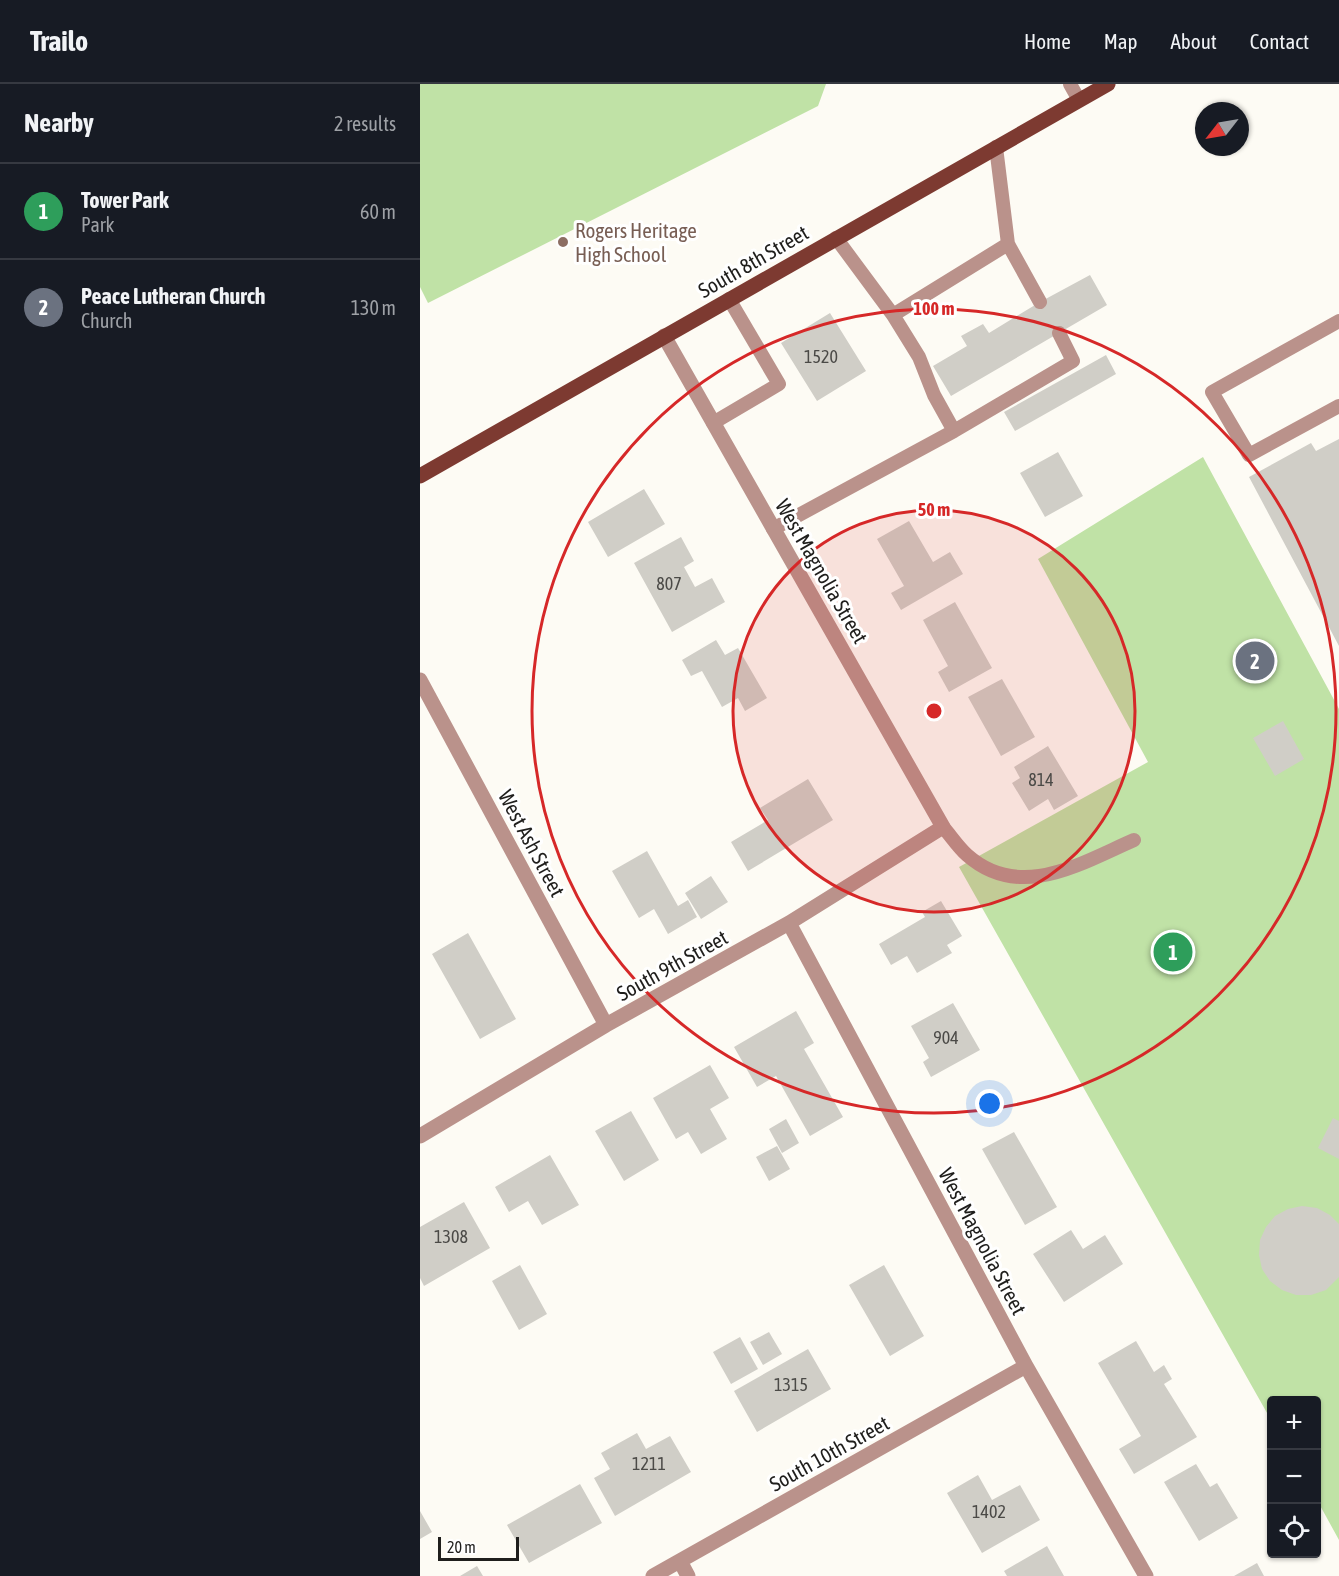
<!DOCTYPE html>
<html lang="en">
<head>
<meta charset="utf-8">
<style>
  :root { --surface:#171b24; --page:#242831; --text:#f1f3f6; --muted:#9ea1a6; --line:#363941; --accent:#b45309 }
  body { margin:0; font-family:"Asap Condensed",sans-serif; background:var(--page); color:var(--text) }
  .controls { position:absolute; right:18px; bottom:18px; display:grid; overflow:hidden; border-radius:6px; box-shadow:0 2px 4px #0004 }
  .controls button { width:54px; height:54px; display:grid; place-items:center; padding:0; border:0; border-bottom:2px solid var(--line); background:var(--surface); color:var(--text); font:30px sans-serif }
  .compass { position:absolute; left:775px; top:18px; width:54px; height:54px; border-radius:50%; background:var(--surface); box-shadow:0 2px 4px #0004; rotate:239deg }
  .scale { position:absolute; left:18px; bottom:15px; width:81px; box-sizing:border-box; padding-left:6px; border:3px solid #1f1e1c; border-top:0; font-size:16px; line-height:21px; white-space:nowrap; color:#1f1e1c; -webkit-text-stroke:4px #fff; paint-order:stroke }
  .you { position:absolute; left:570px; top:1020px; width:21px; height:21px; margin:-15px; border:4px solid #fff; border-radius:50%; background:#1a73e8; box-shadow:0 0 0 9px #1a73e833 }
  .badge { display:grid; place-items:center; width:39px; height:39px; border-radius:50%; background:var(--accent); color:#fff; font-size:20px; font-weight:700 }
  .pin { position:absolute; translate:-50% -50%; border:3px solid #fff; box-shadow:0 2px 6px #0006 }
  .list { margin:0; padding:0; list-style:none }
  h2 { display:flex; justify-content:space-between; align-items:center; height:78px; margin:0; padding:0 24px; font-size:26px }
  h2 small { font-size:20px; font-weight:400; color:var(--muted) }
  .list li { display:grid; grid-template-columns:39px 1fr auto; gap:18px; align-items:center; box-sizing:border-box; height:96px; padding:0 24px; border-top:2px solid var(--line) }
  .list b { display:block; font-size:22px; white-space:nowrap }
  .list p { margin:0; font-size:20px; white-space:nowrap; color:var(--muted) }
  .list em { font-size:20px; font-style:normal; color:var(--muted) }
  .icon { flex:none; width:33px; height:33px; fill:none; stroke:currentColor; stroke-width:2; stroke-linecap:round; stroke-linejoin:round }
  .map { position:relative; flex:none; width:919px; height:1492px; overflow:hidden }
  header { display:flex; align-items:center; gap:36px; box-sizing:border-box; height:84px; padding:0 30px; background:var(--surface); border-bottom:2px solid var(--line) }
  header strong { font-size:28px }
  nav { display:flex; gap:33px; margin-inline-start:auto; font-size:21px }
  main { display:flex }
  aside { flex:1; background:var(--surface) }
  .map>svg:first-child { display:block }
  .green { fill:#c0e2a6 }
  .building { fill:#d0cec7 }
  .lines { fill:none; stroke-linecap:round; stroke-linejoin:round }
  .lane { stroke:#ba928b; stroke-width:14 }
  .street { stroke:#ba928b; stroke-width:15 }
  .primary { stroke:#7d3a31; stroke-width:15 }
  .ring { fill:none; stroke:#d62828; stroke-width:3 }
  .education-dot { fill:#8d6e63; stroke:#fff; stroke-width:2 }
  .labels { text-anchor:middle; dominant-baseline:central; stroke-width:6; stroke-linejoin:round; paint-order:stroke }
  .number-label { font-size:18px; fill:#4b4a47 }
  .education-label { font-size:21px; fill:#785e54; stroke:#fff; text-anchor:start }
  .street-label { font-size:21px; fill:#1f1e1c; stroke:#fff }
  .centre { fill:#d62828; stroke:#fff; stroke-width:3 }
  .ring-label { font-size:18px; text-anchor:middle; font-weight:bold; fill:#d62828; stroke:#fff; stroke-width:6; stroke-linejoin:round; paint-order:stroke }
</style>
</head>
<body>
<header>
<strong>Trailo</strong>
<nav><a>Home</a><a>Map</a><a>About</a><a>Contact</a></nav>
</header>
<main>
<aside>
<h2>Nearby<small>2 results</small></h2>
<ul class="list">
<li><span class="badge" style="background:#2e9e5b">1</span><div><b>Tower Park</b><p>Park</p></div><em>60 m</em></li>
<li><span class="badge" style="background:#6b7280">2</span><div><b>Peace Lutheran Church</b><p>Church</p></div><em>130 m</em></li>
</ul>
</aside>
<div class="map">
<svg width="919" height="1492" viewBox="0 0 919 1492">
  <rect width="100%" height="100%" fill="#fdfbf4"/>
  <path class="green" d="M 0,0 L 406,0 L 398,22 L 8,219 L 0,203 Z
    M 783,373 L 919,625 L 919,1456 L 897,1416 L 896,1316 L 852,1316 L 851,1336 L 539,783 L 728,678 L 618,475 Z"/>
  <path class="building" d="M 670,191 L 687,221 L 531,312 L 513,282 L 547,262 L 541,252 L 563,240 L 569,249 L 620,218 Z
    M 410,229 L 446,287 L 397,317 L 361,259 Z
    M 686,271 L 696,290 L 595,347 L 584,328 Z
    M 919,355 L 919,562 L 829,393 L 891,359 L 896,367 Z
    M 638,368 L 663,412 L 625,433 L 600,389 Z
    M 224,405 L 245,440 L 188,473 L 168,438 Z
    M 489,437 L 513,478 L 530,468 L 543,490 L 481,526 L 471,509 L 484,502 L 457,455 Z
    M 261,453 L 274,477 L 264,483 L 275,503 L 292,494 L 305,518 L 252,548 L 214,479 Z
    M 535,518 L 572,584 L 529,608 L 518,588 L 528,582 L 503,536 Z
    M 296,556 L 305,571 L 318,564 L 347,614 L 325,627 L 318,614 L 302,623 L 282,587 L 271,592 L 262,576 Z
    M 582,595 L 615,653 L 581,672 L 548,613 Z
    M 863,637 L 884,675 L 855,692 L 833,654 Z
    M 628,662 L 658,712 L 634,726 L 628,715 L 609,727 L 592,699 L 600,694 L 594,683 Z
    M 388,695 L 413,736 L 328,787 L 311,758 L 348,736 L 340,724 Z
    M 227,767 L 258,822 L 268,816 L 277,833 L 248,850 L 234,825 L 219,834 L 192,787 Z
    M 291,792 L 308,818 L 281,835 L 265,809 Z
    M 521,817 L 542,852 L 527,861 L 532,869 L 497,889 L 487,872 L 471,881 L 459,860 L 505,833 L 502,828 Z
    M 48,849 L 96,935 L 60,955 L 12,870 Z
    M 533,919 L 560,966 L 511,993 L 503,978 L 509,974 L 491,942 Z
    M 376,927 L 394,959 L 384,965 L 423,1033 L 390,1052 L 356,992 L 337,1003 L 314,963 Z
    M 290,981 L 309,1014 L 290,1025 L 307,1055 L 281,1070 L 268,1048 L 256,1055 L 233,1014 Z
    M 211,1027 L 239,1076 L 204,1097 L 175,1047 Z
    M 913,1034 L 919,1037 L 919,1075 L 898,1064 Z
    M 366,1035 L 379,1059 L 362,1069 L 349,1045 Z
    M 594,1048 L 637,1123 L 605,1141 L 562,1065 Z
    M 357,1062 L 370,1085 L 349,1097 L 336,1073 Z
    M 130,1071 L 159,1121 L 122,1141 L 108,1117 L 89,1128 L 75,1103 Z
    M 44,1118 L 70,1164 L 4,1202 L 0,1194 L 0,1143 Z
    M 882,1122 L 897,1124 L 910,1131 L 919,1140 L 919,1193 L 906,1206 L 891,1211 L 876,1211 L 862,1206 L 850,1197 L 842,1185 L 839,1171 L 840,1156 L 846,1143 L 855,1132 L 868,1125 Z
    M 651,1146 L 663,1165 L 685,1151 L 703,1180 L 644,1218 L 613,1170 Z
    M 100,1181 L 127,1230 L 99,1246 L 72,1197 Z
    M 464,1181 L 504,1252 L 470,1272 L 429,1201 Z
    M 349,1248 L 362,1270 L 343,1281 L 330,1258 Z
    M 320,1253 L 338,1285 L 311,1300 L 293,1268 Z
    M 716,1257 L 734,1288 L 744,1281 L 752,1295 L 744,1300 L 777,1353 L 714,1390 L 699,1365 L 721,1352 L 678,1279 Z
    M 388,1265 L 411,1305 L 337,1348 L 314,1307 Z
    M 217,1349 L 226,1365 L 250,1352 L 271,1388 L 195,1432 L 174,1394 L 190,1385 L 181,1369 Z
    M 776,1380 L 790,1403 L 797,1399 L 818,1434 L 779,1457 L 744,1398 Z
    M 558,1391 L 572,1416 L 600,1401 L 620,1436 L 562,1469 L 527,1409 Z
    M 160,1400 L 182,1439 L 109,1479 L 87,1441 Z
    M 0,1427 L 12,1448 L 0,1455 Z
    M 627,1462 L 644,1492 L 587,1492 L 584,1487 Z
    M 837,1479 L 844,1492 L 814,1492 Z
    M 57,1482 L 63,1492 L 40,1492 Z"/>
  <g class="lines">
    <path class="lane" d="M 650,0 L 659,16
      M 576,63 L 588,160 L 620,218
      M 416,154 L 473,231
      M 588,160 L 473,231 L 499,273 L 514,311 L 534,347 L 653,277 L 639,249
      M 919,237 L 792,308 L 829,371 L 919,322
      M 293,339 L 359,300 L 309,215
      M 353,445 L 534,347
      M 523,743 C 531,752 538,763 547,771 C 600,818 661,779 714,756"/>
    <path class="street" d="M 0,596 L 186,941
      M 369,839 L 606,1282 L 726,1492
      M 0,1052 L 186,941 L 369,839 L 523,743 L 244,252
      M 260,1477 L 268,1492
      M 233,1492 L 606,1282"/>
    <path class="primary" d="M 0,392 L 688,0"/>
  </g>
  <circle cx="514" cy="627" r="201" fill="#d62828" fill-opacity=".12"/>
  <g class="ring">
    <circle cx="514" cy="627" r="201"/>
    <circle cx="514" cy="627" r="402"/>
  </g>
  <circle class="education-dot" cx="143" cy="158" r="6"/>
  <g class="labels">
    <g class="number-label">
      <text x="401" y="272">1520</text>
      <text x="249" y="499">807</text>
      <text x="621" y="695">814</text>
      <text x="526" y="953">904</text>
      <text x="31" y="1152">1308</text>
      <text x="371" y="1300">1315</text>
      <text x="229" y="1379">1211</text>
      <text x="569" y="1427">1402</text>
    </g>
    <g class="education-label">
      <text x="155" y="146">Rogers Heritage<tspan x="155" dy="24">High School</tspan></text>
    </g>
    <g class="street-label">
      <text transform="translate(333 177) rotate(-30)">South 8th Street</text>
      <text transform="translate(402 487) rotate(60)">West Magnolia Street</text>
      <text transform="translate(112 759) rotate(62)">West Ash Street</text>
      <text transform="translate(252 881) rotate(-29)">South 9th Street</text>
      <text transform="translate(563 1157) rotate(62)">West Magnolia Street</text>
      <text transform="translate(409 1369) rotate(-29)">South 10th Street</text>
    </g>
  </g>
  <circle cx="514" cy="627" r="9" class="centre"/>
  <g class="ring-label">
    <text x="514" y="231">100 m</text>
    <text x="514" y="432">50 m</text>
  </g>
</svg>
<div class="controls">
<button>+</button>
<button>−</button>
<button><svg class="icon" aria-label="locate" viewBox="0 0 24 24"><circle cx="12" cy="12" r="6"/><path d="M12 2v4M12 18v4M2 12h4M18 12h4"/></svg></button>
</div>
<svg class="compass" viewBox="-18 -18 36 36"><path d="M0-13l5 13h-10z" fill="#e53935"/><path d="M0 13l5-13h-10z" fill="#9ea1a6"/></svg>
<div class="scale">20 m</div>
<div class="you"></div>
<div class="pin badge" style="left:753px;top:868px;background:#2e9e5b">1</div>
<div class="pin badge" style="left:835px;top:577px;background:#6b7280">2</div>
</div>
</main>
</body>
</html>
